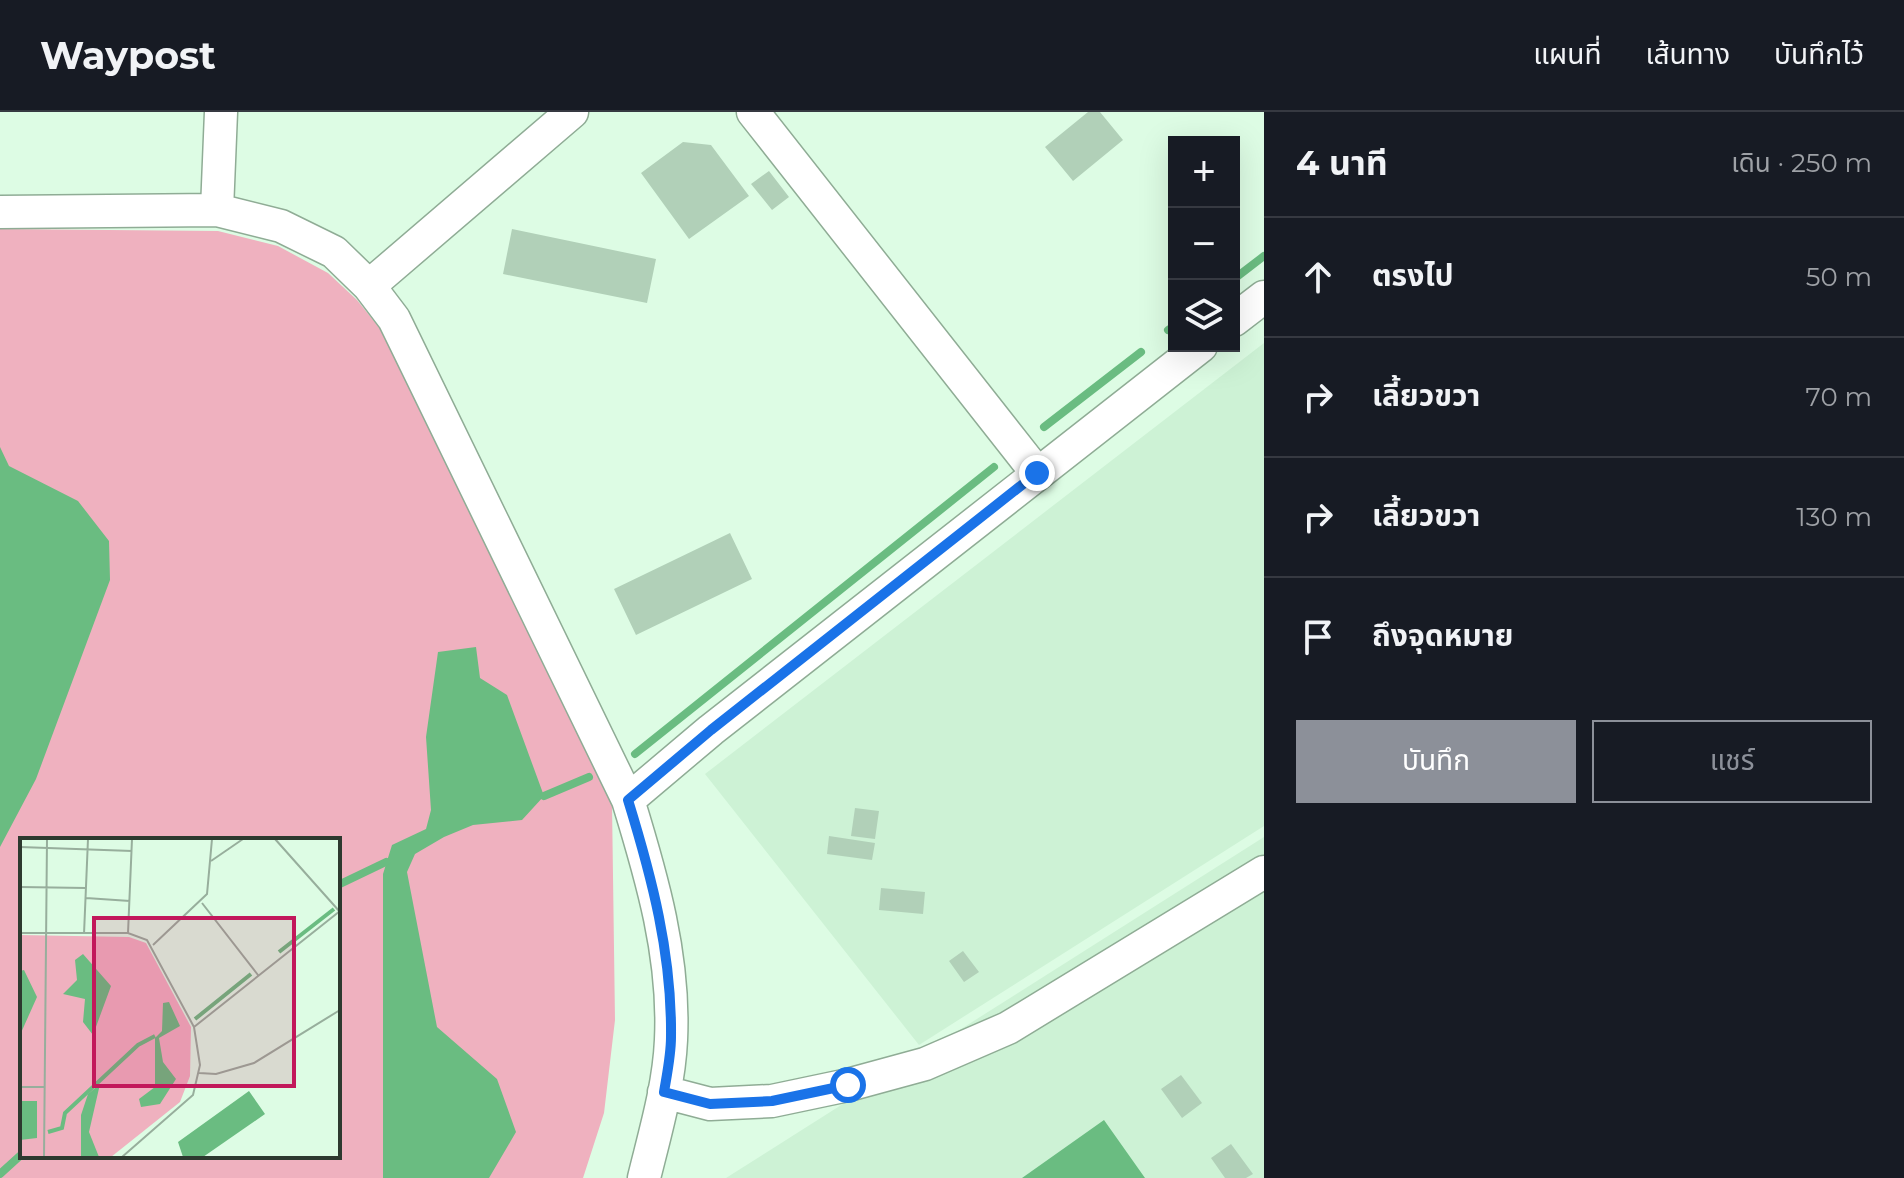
<!DOCTYPE html>
<html lang="th">
<head>
<meta charset="utf-8">
<style>
  :root { --surface:#171b24; --page:#242831; --text:#f1f3f6; --muted:#9ea1a6; --line:#363941; --accent:#8c9099 }
  body { margin:0; font-family:Montserrat,"Noto Sans Thai",sans-serif; background:var(--page); color:var(--text) }
  .controls { position:absolute; right:24px; top:24px; display:grid; overflow:hidden; border-radius:0px; box-shadow:0 8px 32px #0002 }
  .controls button { width:72px; height:72px; display:grid; place-items:center; padding:0; border:0; border-bottom:2px solid var(--line); background:var(--surface); color:var(--text); font:40px sans-serif }
  .stop { position:absolute; width:24px; height:24px; margin:-18px; border:6px solid #1a73e8; border-radius:50%; background:#fff }
  .stop.end { background:#1a73e8; border-color:#fff; box-shadow:0 2px 8px #0008 }
  .list { margin:0; padding:0; list-style:none }
  h2 { display:flex; justify-content:space-between; align-items:center; height:104px; margin:0; padding:0 32px; font-size:34px }
  h2 small { font-size:26px; font-weight:400; color:var(--muted) }
  .list li { display:grid; grid-template-columns:52px 1fr auto; gap:24px; align-items:center; box-sizing:border-box; height:120px; padding:0 32px; border-top:2px solid var(--line) }
  .list b { display:block; font-size:30px; white-space:nowrap }
  .list em { font-size:26px; font-style:normal; color:var(--muted) }
  .actions { display:flex; gap:16px; padding:24px 32px }
  .actions a { flex:1; padding:18px 0; border:2px solid var(--accent); border-radius:0px; text-align:center; font-size:28px; color:var(--accent) }
  .actions .main { background:var(--accent); color:#fff }
  .icon { flex:none; width:44px; height:44px; fill:none; stroke:currentColor; stroke-width:2; stroke-linecap:round; stroke-linejoin:round }
  .map { position:relative; flex:none; width:1264px; height:1066px; overflow:hidden }
  header { display:flex; align-items:center; gap:48px; box-sizing:border-box; height:112px; padding:0 40px; background:var(--surface); border-bottom:2px solid var(--line) }
  header strong { font-size:38px }
  nav { display:flex; gap:44px; margin-inline-start:auto; font-size:28px }
  main { display:flex }
  aside { flex:1; background:var(--surface) }
  .map>svg:first-child { display:block }
  .built { fill:#cdf2d5 }
  .green { fill:#efb1bf; fill-rule:evenodd }
  .water { fill:#6abc81 }
  .lines { fill:none; stroke-linecap:round; stroke-linejoin:round }
  .stream { stroke:#6abc81; stroke-width:8 }
  .building { fill:#b1d0b8 }
  .minor-casing { stroke:#8fac95; stroke-width:35 }
  .minor { stroke:#fff; stroke-width:32 }
  .route { stroke:#1a73e8; stroke-width:10 }
  .inset-river { fill:none; stroke:#6abc81; stroke-width:4 }
  .inset-road { fill:none; stroke:#97ae9c; stroke-width:2 }
  .view { fill:#c2185b; fill-opacity:0.15; stroke:#c2185b; stroke-width:4 }
  .inset-edge { fill:none; stroke:#2d392f; stroke-width:4 }
</style>
</head>
<body>
<header>
<strong>Waypost</strong>
<nav><a>แผนที่</a><a>เส้นทาง</a><a>บันทึกไว้</a></nav>
</header>
<main>
<div class="map">
<svg width="1264" height="1066" viewBox="0 0 1264 1066">
  <rect width="100%" height="100%" fill="#ddfce4"/>
  <path class="built" d="M 1264,231 L 1264,714 L 919,933 L 705,662 Z
    M 1264,725 L 1264,1066 L 726,1066 Z"/>
  <path class="green" d="M 0,117 L 218,119 L 278,134 L 328,161 L 357,188 L 382,219 L 612,692 L 615,908 L 604,1001 L 583,1066 L 0,1066 ZM 22,728 L 338,728 L 338,1044 L 22,1044 Z"/>
  <path class="water" d="M 0,335 L 9,354 L 78,389 L 109,429 L 110,468 L 36,667 L 0,735 Z
    M 476,535 L 480,566 L 507,583 L 544,684 L 522,708 L 473,713 L 444,725 L 415,742 L 407,760 L 437,915 L 497,967 L 516,1020 L 489,1066 L 383,1066 L 383,762 L 392,733 L 426,717 L 431,698 L 426,625 L 438,540 Z
    M 1104,1008 L 1145,1066 L 1022,1066 Z"/>
  <g class="lines">
    <path class="stream" d="M 1234,167 L 1264,144
      M 1168,218 L 1174,214
      M 1044,315 L 1141,240
      M 635,642 L 994,355
      M 544,684 L 589,665
      M 338,773 L 386,750
      M 0,1062 L 22,1042"/>
  </g>
  <path class="building" d="M 1088,0 L 1100,0 L 1123,28 L 1073,69 L 1045,35 Z
    M 683,30 L 711,33 L 749,84 L 689,127 L 641,61 Z
    M 769,59 L 789,85 L 772,98 L 751,72 Z
    M 512,117 L 656,147 L 647,191 L 503,162 Z
    M 730,421 L 752,467 L 636,523 L 614,477 Z
    M 855,696 L 879,699 L 875,727 L 851,724 Z
    M 829,724 L 875,731 L 872,748 L 827,742 Z
    M 881,776 L 925,780 L 923,802 L 879,798 Z
    M 963,839 L 979,860 L 964,870 L 949,849 Z
    M 1181,963 L 1202,991 L 1182,1006 L 1161,977 Z
    M 1231,1032 L 1253,1062 L 1246,1066 L 1225,1066 L 1211,1046 Z"/>
  <g class="lines">
    <g class="minor-casing">
      <path id="minor" d="M 753,0 L 1037,361
        M 217,98 L 221,0
        M 0,100 L 217,98 L 281,114 L 334,140 L 369,174 L 394,207 L 628,688 C 652,766 675,845 671,928 C 669,974 655,1021 644,1066
        M 369,174 L 572,0
        M 1234,208 L 1264,185
        M 628,688 L 711,618 L 1201,234
        M 664,980 L 710,992 L 772,989 L 848,973 L 925,952 L 1008,916 L 1264,760"/>
    </g>
    <use href="#minor" class="minor"/>
  </g>
  <g class="lines">
    <path class="route" d="M 848,973 L 772,989 L 710,992 L 664,980 C 667,962 671,943 671,925 C 672,842 652,766 628,688 L 711,618 L 1037,361"/>
  </g>
  <g transform="translate(20 726)">
    <rect width="320" height="320" fill="#ddfce4"/>
    <path d="M 0,97 L 109,99 L 126,105 L 171,189 L 170,238 L 160,264 L 91,319 L 0,319 Z" fill="#efb1bf"/>
    <path d="M 63,116 L 91,148 L 73,197 L 63,184 L 65,161 L 43,156 L 57,142 L 55,122 ZM 4,132 L 17,159 L 0,197 L 0,133 ZM 149,164 L 160,188 L 139,200 L 143,224 L 156,241 L 140,266 L 121,269 L 119,261 L 135,249 L 135,200 L 142,193 L 143,165 ZM 80,246 L 69,294 L 79,319 L 61,319 L 61,277 L 68,256 ZM 229,253 L 245,276 L 183,319 L 163,319 L 158,304 ZM 0,263 L 17,263 L 17,300 L 0,302 Z" fill="#6abc81"/>
    <path class="inset-river" d="M 259,114 L 314,71M 175,181 L 231,136M 28,294 L 42,290 L 45,275 L 118,207 L 135,198"/>
    <path class="inset-road" d="M 255,1 L 320,74M 0,9 L 112,13M 191,23 L 223,1M 0,49 L 66,50M 66,60 L 110,63M 182,65 L 238,137M 0,95 L 108,95 L 127,102 L 174,189 L 180,227 L 173,257 L 102,319M 108,95 L 112,1M 64,96 L 68,1M 133,107 L 187,56 L 192,1M 174,189 L 320,73M 179,235 L 196,236 L 234,225 L 320,172M 0,249 L 25,249M 24,319 L 27,1"/>
    <path class="view" d="M 74,80 L 274,80 L 274,248 L 74,248 Z"/>
    <rect width="320" height="320" class="inset-edge"/>
  </g>
</svg>
<div class="controls">
<button>+</button>
<button>−</button>
<button><svg class="icon" aria-label="layers" viewBox="0 0 24 24"><path d="M12 4l9 5-9 5-9-5zM3 14l9 5 9-5"/></svg></button>
</div>
<div class="stop" style="left:848px;top:973px"></div>
<div class="stop end" style="left:1037px;top:361px"></div>
</div>
<aside>
<h2>4 นาที<small>เดิน · 250 m</small></h2>
<ul class="list">
<li><svg class="icon" aria-label="ahead" viewBox="0 0 24 24"><path d="M12 20V5M6 11l6-6 6 6"/></svg><div><b>ตรงไป</b></div><em>50 m</em></li>
<li><svg class="icon" aria-label="right" viewBox="0 0 24 24"><path d="M7 20v-9h11M14 6l5 5-5 5"/></svg><div><b>เลี้ยวขวา</b></div><em>70 m</em></li>
<li><svg class="icon" aria-label="right" viewBox="0 0 24 24"><path d="M7 20v-9h11M14 6l5 5-5 5"/></svg><div><b>เลี้ยวขวา</b></div><em>130 m</em></li>
<li><svg class="icon" aria-label="arrive" viewBox="0 0 24 24"><path d="M6 21V4h12l-3 4 3 4H6"/></svg><div><b>ถึงจุดหมาย</b></div></li>
</ul>
<div class="actions"><a class="main">บันทึก</a><a>แชร์</a></div>
</aside>
</main>
</body>
</html>
